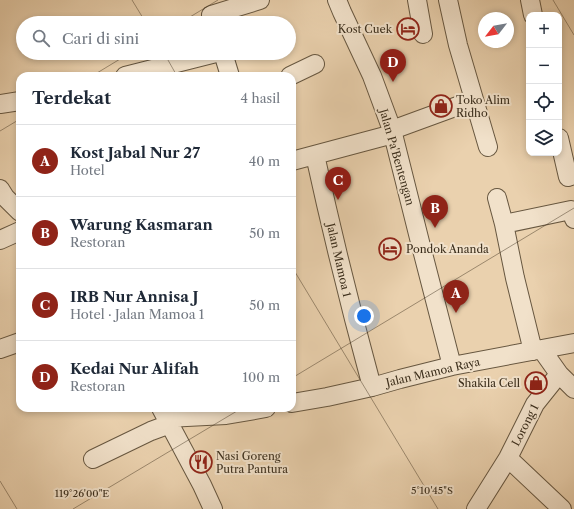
<!DOCTYPE html>
<html lang="id">
<head>
<meta charset="utf-8">
<style>
  :root { --surface:#fff; --page:#f2f2f3; --text:#1f2937; --muted:#747a83; --line:#e0e1e3; --accent:#8f2418 }
  body { margin:0; font-family:"Libre Caslon Text",serif; background:var(--page); color:var(--text) }
  .controls { position:absolute; right:12px; top:12px; display:grid; overflow:hidden; border-radius:8px; box-shadow:0 2px 6px #0003 }
  .controls button { width:36px; height:36px; display:grid; place-items:center; padding:0; border:0; border-bottom:1px solid var(--line); background:var(--surface); color:var(--text); font:20px sans-serif }
  .compass { position:absolute; left:478px; top:12px; width:36px; height:36px; border-radius:50%; background:var(--surface); box-shadow:0 2px 6px #0003; rotate:239deg }
  .you { position:absolute; left:364px; top:316px; width:14px; height:14px; margin:-10px; border:3px solid #fff; border-radius:50%; background:#1a73e8; box-shadow:0 0 0 6px #1a73e833 }
  .badge { display:grid; place-items:center; width:26px; height:26px; border-radius:50%; background:var(--accent); color:#fff; font-size:13px; font-weight:700 }
  .pin { position:absolute; translate:-50% -33px; filter:drop-shadow(0 1px 2px #0008) }
  .pin::after { content:''; position:absolute; top:21px; width:14px; height:12px; background:inherit; clip-path:polygon(0 0,100% 0,50% 100%) }
  .list { margin:0; padding:0; list-style:none }
  h2 { display:flex; justify-content:space-between; align-items:center; height:52px; margin:0; padding:0 16px; font-size:17px }
  h2 small { font-size:13px; font-weight:400; color:var(--muted) }
  .list li { display:grid; grid-template-columns:26px 1fr auto; gap:12px; align-items:center; box-sizing:border-box; height:72px; padding:0 16px; border-top:1px solid var(--line) }
  .list b { display:block; font-size:15px; white-space:nowrap }
  .list p { margin:0; font-size:13px; white-space:nowrap; color:var(--muted) }
  .list em { font-size:13px; font-style:normal; color:var(--muted) }
  .icon { flex:none; width:22px; height:22px; fill:none; stroke:currentColor; stroke-width:2; stroke-linecap:round; stroke-linejoin:round }
  .map { position:relative; flex:none; width:574px; height:509px; overflow:hidden }
  .search { position:absolute; background:var(--surface); box-shadow:0 2px 6px #0003; left:16px; top:16px; width:280px; height:44px; display:flex; align-items:center; gap:10px; box-sizing:border-box; padding:0 14px; border-radius:22px; color:var(--muted); font-size:15px }
  .panel { position:absolute; background:var(--surface); box-shadow:0 2px 6px #0003; left:16px; top:72px; width:280px; height:340px; border-radius:12px }
  .map>svg:first-child { display:block }
  .lines { fill:none; stroke-linecap:round; stroke-linejoin:round }
  .street-casing { stroke:#675740; stroke-width:20 }
  .street { stroke:#f1e1ca; stroke-width:18 }
  .ticks { fill:none; stroke:#3b2e1c; stroke-width:1; stroke-opacity:0.45 }
  .labels { text-anchor:middle; dominant-baseline:central; stroke-width:4; stroke-linejoin:round; paint-order:stroke }
  .poi-label { font-size:11px; fill:#3b2e1c; stroke:#f1e1ca; text-anchor:start }
  .street-label { font-size:11px; fill:#3b2e1c; stroke:#f1e1ca }
  .ticks-label { font-size:10px; text-anchor:middle; fill:#3b2e1c; stroke:#f1e1ca; stroke-width:4; stroke-linejoin:round; paint-order:stroke }
</style>
</head>
<body>
<div class="map">
<svg width="574" height="509" viewBox="0 0 574 509">
  <rect width="100%" height="100%" fill="#ead1ae"/>
  <filter id="stains"><feTurbulence type="fractalNoise" baseFrequency=".005" numOctaves="4"/><feColorMatrix values="0 0 0 0 .2 0 0 0 0 .09 0 0 0 0 .02 0 0 0 .5 -.17"/></filter>
  <radialGradient id="worn" r=".72"><stop offset=".6" stop-color="#630" stop-opacity="0"/><stop offset="1" stop-color="#630" stop-opacity=".3"/></radialGradient>
  <g class="lines">
    <g class="street-casing">
      <path id="street" d="M 337,0 L 342,12 L 372,76 L 392,130 L 420,242 L 452,366
        M 417,0 L 423,34
        M 448,0 L 458,45 L 488,147
        M 530,0 L 533,15
        M 211,15 L 260,0
        M 223,53 L 230,76
        M 125,76 L 216,53
        M 290,76 L 315,64
        M 0,104 L 20,101
        M 392,130 L 474,100
        M 559,138 L 568,177 L 574,175
        M 315,155 C 332,233 351,310 372,387
        M 292,161 L 393,134
        M 0,189 L 5,197 L 20,212
        M 497,198 L 504,224 L 515,278 L 533,351
        M 504,224 L 571,210 L 574,219
        M 0,240 L 20,231
        M 0,349 L 20,342
        M 542,350 L 559,374 L 574,389
        M 292,403 L 327,397 L 372,387 L 400,379 L 452,366 L 574,343
        M 161,408 L 202,485 L 213,509
        M 167,418 L 226,415 L 266,408
        M 508,458 L 562,509
        M 93,459 L 151,431 L 170,424
        M 476,509 L 508,458 L 535,404 L 559,374"/>
    </g>
    <use href="#street" class="street"/>
  </g>
  <path class="ticks" d="M 132,0 L 146,23M 553,0 L 574,35M 180,23 L 218,0M 164,53 L 177,76M 92,76 L 130,53M 0,131 L 20,119M 292,267 L 438,509M 292,378 L 574,208M 0,481 L 17,509M 73,509 L 242,408"/>
  <defs>
    <g id="hotel-ring" transform="scale(1.15)"><circle r="9.5" fill="#f1e1ca" stroke="#8f2418" stroke-width="1.5"/><path d="M-6-4.5h1.5V1H6V5H4.5V3h-9V5H-6ZM-4 0a1.8 1.8 0 1 1 3.6 0ZM.5 0V-2.5h3Q6-2.5 6 0Z" fill="#8f2418"/></g>
    <g id="shop-ring" transform="scale(1.15)"><circle r="9.5" fill="#f1e1ca" stroke="#8f2418" stroke-width="1.5"/><path d="M-5-2.5h2.3a2.7 3.5 0 0 1 5.4 0H5L5.5 6h-11ZM-1.5-2.5h3a1.5 2.3 0 0 0-3 0Z" fill="#8f2418"/></g>
    <g id="restaurant-ring" transform="scale(1.15)"><circle r="9.5" fill="#f1e1ca" stroke="#8f2418" stroke-width="1.5"/><path d="M-5-6h1v4h1v-4h1v4h1v-4h1v5L-1.5 .5V6h-2V.5L-5-1ZM5-6V6H3V1.5H1.5Q1.5-4 5-6Z" fill="#8f2418"/></g>
  </defs>
  <g fill-rule="evenodd">
    <use href="#hotel-ring" x="408" y="29"/>
    <use href="#shop-ring" x="441" y="106"/>
    <use href="#hotel-ring" x="390" y="249"/>
    <use href="#shop-ring" x="536" y="383"/>
    <use href="#restaurant-ring" x="201" y="462"/>
  </g>
  <g class="labels">
    <g class="poi-label">
      <text x="392" y="29" text-anchor="end">Kost Cuek</text>
      <text x="456" y="100">Toko Alim<tspan x="456" dy="13">Ridho</tspan></text>
      <text x="406" y="249">Pondok Ananda</text>
      <text x="520" y="383" text-anchor="end">Shakila Cell</text>
      <text x="216" y="456">Nasi Goreng<tspan x="216" dy="13">Putra Pantura</tspan></text>
    </g>
    <g class="street-label">
      <text transform="translate(397 157) rotate(74)">Jalan Pa'Bentengan</text>
      <text transform="translate(339 260) rotate(77)">Jalan Mamoa 1</text>
      <text transform="translate(433 372) rotate(-13)">Jalan Mamoa Raya</text>
      <text transform="translate(525 425) rotate(-63)">Lorong 1</text>
    </g>
  </g>
  <g class="ticks-label">
    <text x="432" y="494">5°10'45"S</text>
    <text x="82" y="497">119°26'00"E</text>
  </g>
  <rect width="100%" height="100%" filter="url(#stains)"/>
  <rect width="100%" height="100%" fill="url(#worn)"/>
</svg>
<div class="controls">
<button>+</button>
<button>−</button>
<button><svg class="icon" aria-label="locate" viewBox="0 0 24 24"><circle cx="12" cy="12" r="6"/><path d="M12 2v4M12 18v4M2 12h4M18 12h4"/></svg></button>
<button><svg class="icon" aria-label="layers" viewBox="0 0 24 24"><path d="M12 4l9 5-9 5-9-5zM3 14l9 5 9-5"/></svg></button>
</div>
<svg class="compass" viewBox="-18 -18 36 36"><path d="M0-13l5 13h-10z" fill="#e53935"/><path d="M0 13l5-13h-10z" fill="#747a83"/></svg>
<div class="you"></div>
<div class="pin badge" style="left:456px;top:313px">A</div>
<div class="pin badge" style="left:435px;top:228px">B</div>
<div class="pin badge" style="left:338px;top:200px">C</div>
<div class="pin badge" style="left:393px;top:82px">D</div>
<div class="search"><svg class="icon" aria-label="search" viewBox="0 0 24 24"><circle cx="10" cy="10" r="6"/><path d="M15 15l6 6"/></svg>Cari di sini</div>
<section class="panel">
<h2>Terdekat<small>4 hasil</small></h2>
<ul class="list">
<li><span class="badge">A</span><div><b>Kost Jabal Nur 27</b><p>Hotel</p></div><em>40 m</em></li>
<li><span class="badge">B</span><div><b>Warung Kasmaran</b><p>Restoran</p></div><em>50 m</em></li>
<li><span class="badge">C</span><div><b>IRB Nur Annisa J</b><p>Hotel · Jalan Mamoa 1</p></div><em>50 m</em></li>
<li><span class="badge">D</span><div><b>Kedai Nur Alifah</b><p>Restoran</p></div><em>100 m</em></li>
</ul>
</section>
</div>
</body>
</html>
